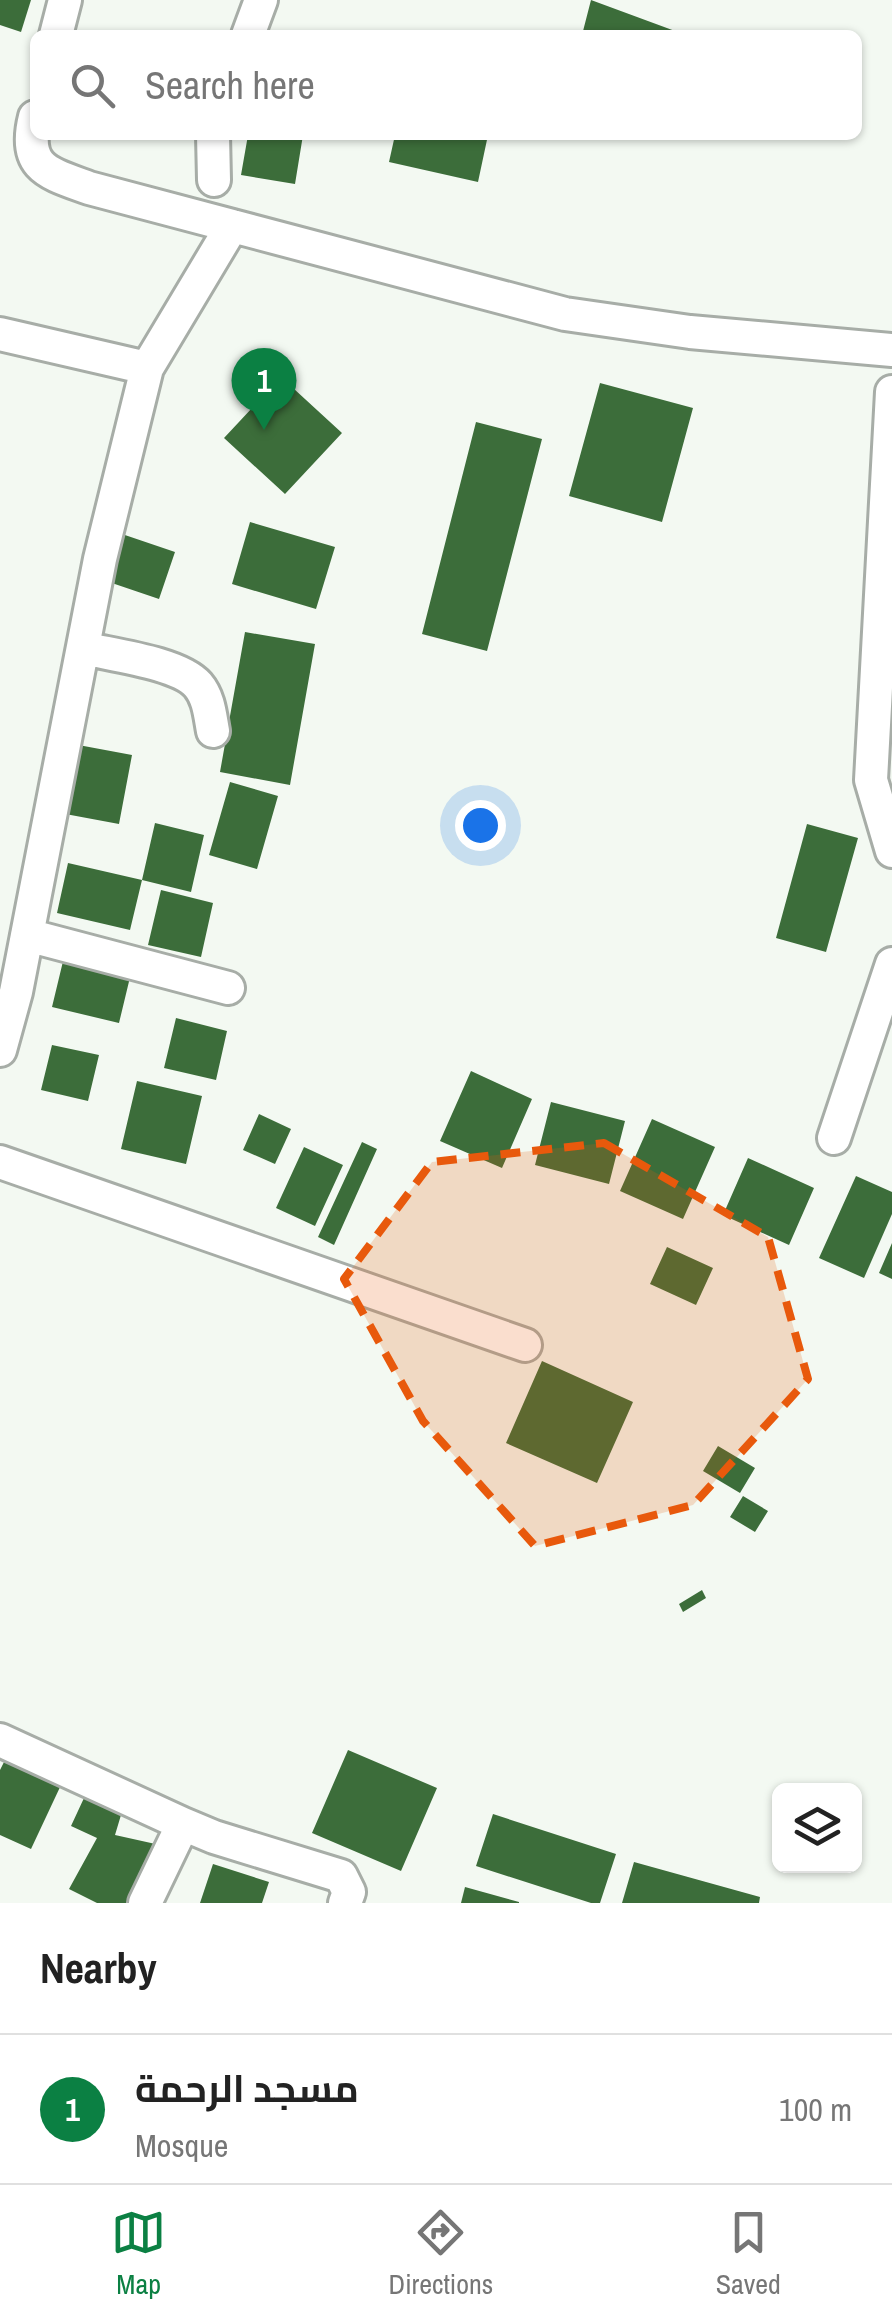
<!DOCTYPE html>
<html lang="en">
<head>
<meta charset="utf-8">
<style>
  :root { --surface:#fff; --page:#f6f6f6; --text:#222; --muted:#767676; --line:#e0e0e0; --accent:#0b8043 }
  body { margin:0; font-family:"Archivo Narrow",Cairo,sans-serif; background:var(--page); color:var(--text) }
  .controls { position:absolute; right:30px; bottom:30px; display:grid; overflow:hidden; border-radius:15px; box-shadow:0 2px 8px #0004 }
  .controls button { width:90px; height:90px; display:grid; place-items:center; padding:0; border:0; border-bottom:2px solid var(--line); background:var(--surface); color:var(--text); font:50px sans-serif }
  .you { position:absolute; left:480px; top:825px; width:35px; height:35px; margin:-25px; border:8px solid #fff; border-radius:50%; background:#1a73e8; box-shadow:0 0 0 15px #1a73e833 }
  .badge { display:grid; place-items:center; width:65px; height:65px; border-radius:50%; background:var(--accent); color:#fff; font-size:32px; font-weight:700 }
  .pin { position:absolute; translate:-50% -82px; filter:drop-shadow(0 2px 5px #0008) }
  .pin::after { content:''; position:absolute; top:52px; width:35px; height:30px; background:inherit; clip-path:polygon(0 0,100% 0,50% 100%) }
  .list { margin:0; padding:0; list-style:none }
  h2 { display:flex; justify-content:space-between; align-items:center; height:130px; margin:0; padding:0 40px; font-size:42px }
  h2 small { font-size:32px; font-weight:400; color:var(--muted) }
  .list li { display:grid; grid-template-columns:65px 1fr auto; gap:30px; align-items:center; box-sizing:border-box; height:150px; padding:0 40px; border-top:2px solid var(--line) }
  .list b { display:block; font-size:38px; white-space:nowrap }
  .list p { margin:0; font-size:32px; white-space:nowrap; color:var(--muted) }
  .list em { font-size:32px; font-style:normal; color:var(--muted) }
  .icon { flex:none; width:55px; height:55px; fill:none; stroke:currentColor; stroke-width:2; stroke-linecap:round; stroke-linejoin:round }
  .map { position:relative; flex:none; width:892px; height:1903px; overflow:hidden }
  .search { position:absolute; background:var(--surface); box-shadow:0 2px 8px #0004; left:30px; right:30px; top:30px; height:110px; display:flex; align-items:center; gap:25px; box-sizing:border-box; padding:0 35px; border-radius:15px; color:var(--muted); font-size:38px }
  .sheet { height:280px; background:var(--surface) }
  nav { display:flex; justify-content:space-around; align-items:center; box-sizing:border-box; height:140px; border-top:2px solid var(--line); background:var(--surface); font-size:28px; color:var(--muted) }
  nav a { display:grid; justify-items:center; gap:5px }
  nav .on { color:var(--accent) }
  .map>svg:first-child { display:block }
  .building { fill:#3c6d3a }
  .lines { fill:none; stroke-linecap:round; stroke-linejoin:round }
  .minor-casing { stroke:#a7ada7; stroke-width:38 }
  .minor { stroke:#fff; stroke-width:32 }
  .marked { fill:#e8590c; fill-opacity:0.2; stroke:#e8590c; stroke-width:8; stroke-dasharray:20 12; stroke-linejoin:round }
</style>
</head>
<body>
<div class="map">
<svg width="892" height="1903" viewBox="0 0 892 1903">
  <rect width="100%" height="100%" fill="#f3f9f2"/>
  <path class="building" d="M 0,0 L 31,0 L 21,32 L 0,25 Z
    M 591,0 L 675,31 L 674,35 L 582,35 Z
    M 248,135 L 303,135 L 295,184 L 241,175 Z
    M 395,135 L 488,135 L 478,182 L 389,162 Z
    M 281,377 L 342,433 L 285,494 L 224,438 Z
    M 600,383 L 693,408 L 662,522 L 569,496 Z
    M 476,422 L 542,439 L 487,651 L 422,634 Z
    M 250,522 L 335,547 L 316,609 L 232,584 Z
    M 119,533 L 175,552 L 159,599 L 103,580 Z
    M 245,632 L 315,644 L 290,785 L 220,772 Z
    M 73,744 L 132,755 L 119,824 L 60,813 Z
    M 230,782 L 278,796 L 257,869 L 209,855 Z
    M 155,823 L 204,835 L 191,892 L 142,880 L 130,930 L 57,913 L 68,863 L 142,880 Z
    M 807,824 L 858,838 L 826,952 L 776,938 Z
    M 161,890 L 213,903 L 201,957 L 148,945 Z
    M 65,953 L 132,969 L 119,1023 L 52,1007 Z
    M 176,1018 L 227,1031 L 216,1080 L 164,1068 Z
    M 52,1045 L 99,1055 L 88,1101 L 41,1090 Z
    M 471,1071 L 532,1099 L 502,1168 L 440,1141 Z
    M 137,1081 L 202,1096 L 186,1164 L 121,1149 Z
    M 551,1102 L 625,1121 L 609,1184 L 535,1165 Z
    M 259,1114 L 291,1129 L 275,1164 L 243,1150 Z
    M 652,1119 L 715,1147 L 683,1219 L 620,1191 Z
    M 362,1142 L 377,1149 L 334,1245 L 318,1237 Z
    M 304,1147 L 343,1165 L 315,1226 L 276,1208 Z
    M 748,1158 L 814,1188 L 789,1245 L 723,1215 Z
    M 856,1176 L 892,1192 L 892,1214 L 864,1278 L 819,1258 Z
    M 892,1243 L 892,1279 L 879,1273 Z
    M 667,1247 L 713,1268 L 696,1305 L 650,1284 Z
    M 542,1361 L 633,1402 L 597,1483 L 506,1443 Z
    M 718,1446 L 755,1468 L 740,1493 L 703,1471 Z
    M 743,1496 L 768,1511 L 755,1532 L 730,1517 Z
    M 702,1590 L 706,1598 L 683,1612 L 679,1604 Z
    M 348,1750 L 437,1788 L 401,1871 L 312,1833 Z
    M 5,1760 L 61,1785 L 31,1849 L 0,1835 L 0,1770 Z
    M 84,1798 L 121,1815 L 115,1835 L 160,1845 L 129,1903 L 97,1903 L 69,1889 L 97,1838 L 71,1826 Z
    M 493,1814 L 616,1854 L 600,1903 L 591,1903 L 476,1866 Z
    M 634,1862 L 760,1897 L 759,1903 L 622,1903 Z
    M 213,1864 L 269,1882 L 262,1903 L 200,1903 Z
    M 465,1887 L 519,1902 L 519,1903 L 461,1903 Z"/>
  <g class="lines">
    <g class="minor-casing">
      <path id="minor" d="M 56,35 L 65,0
        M 248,35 L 261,0
        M 35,117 C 22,168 48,173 89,188 L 565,314 L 690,332 L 892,350
        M 213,135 L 214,180
        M 0,334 L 147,368
        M 892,392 L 871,780 L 892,851
        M 83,648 C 112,655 179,663 198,685 C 209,698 210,715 213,731
        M 27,935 L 228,988
        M 0,1050 L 16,992 L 100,559 L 147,368 L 232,226
        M 834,1138 L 892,964
        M 0,1162 L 525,1345
        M 0,1740 L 183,1824 L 145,1903
        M 183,1824 L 214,1837 L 341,1876 L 349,1892 L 345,1903"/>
    </g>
    <use href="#minor" class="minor"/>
  </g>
  <path class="marked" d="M 604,1143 L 768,1237 L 808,1379 L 693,1505 L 535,1546 L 423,1421 L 344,1279 L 432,1162 Z"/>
</svg>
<div class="controls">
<button><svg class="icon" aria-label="layers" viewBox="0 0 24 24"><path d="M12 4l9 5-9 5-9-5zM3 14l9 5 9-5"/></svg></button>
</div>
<div class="you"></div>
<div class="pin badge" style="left:264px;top:430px">1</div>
<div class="search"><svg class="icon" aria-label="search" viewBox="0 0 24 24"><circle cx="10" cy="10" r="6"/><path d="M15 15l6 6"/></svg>Search here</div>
</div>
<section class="sheet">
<h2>Nearby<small></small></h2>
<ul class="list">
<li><span class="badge">1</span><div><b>مسجد الرحمة</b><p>Mosque</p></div><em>100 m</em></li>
</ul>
</section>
<nav>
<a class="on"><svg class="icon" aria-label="map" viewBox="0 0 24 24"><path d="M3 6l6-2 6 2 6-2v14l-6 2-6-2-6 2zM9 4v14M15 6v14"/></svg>Map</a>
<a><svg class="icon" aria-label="directions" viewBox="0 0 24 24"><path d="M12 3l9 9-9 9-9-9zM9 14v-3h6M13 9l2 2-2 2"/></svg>Directions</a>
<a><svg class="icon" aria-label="saved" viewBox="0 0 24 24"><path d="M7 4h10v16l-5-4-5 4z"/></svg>Saved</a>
</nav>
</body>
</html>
